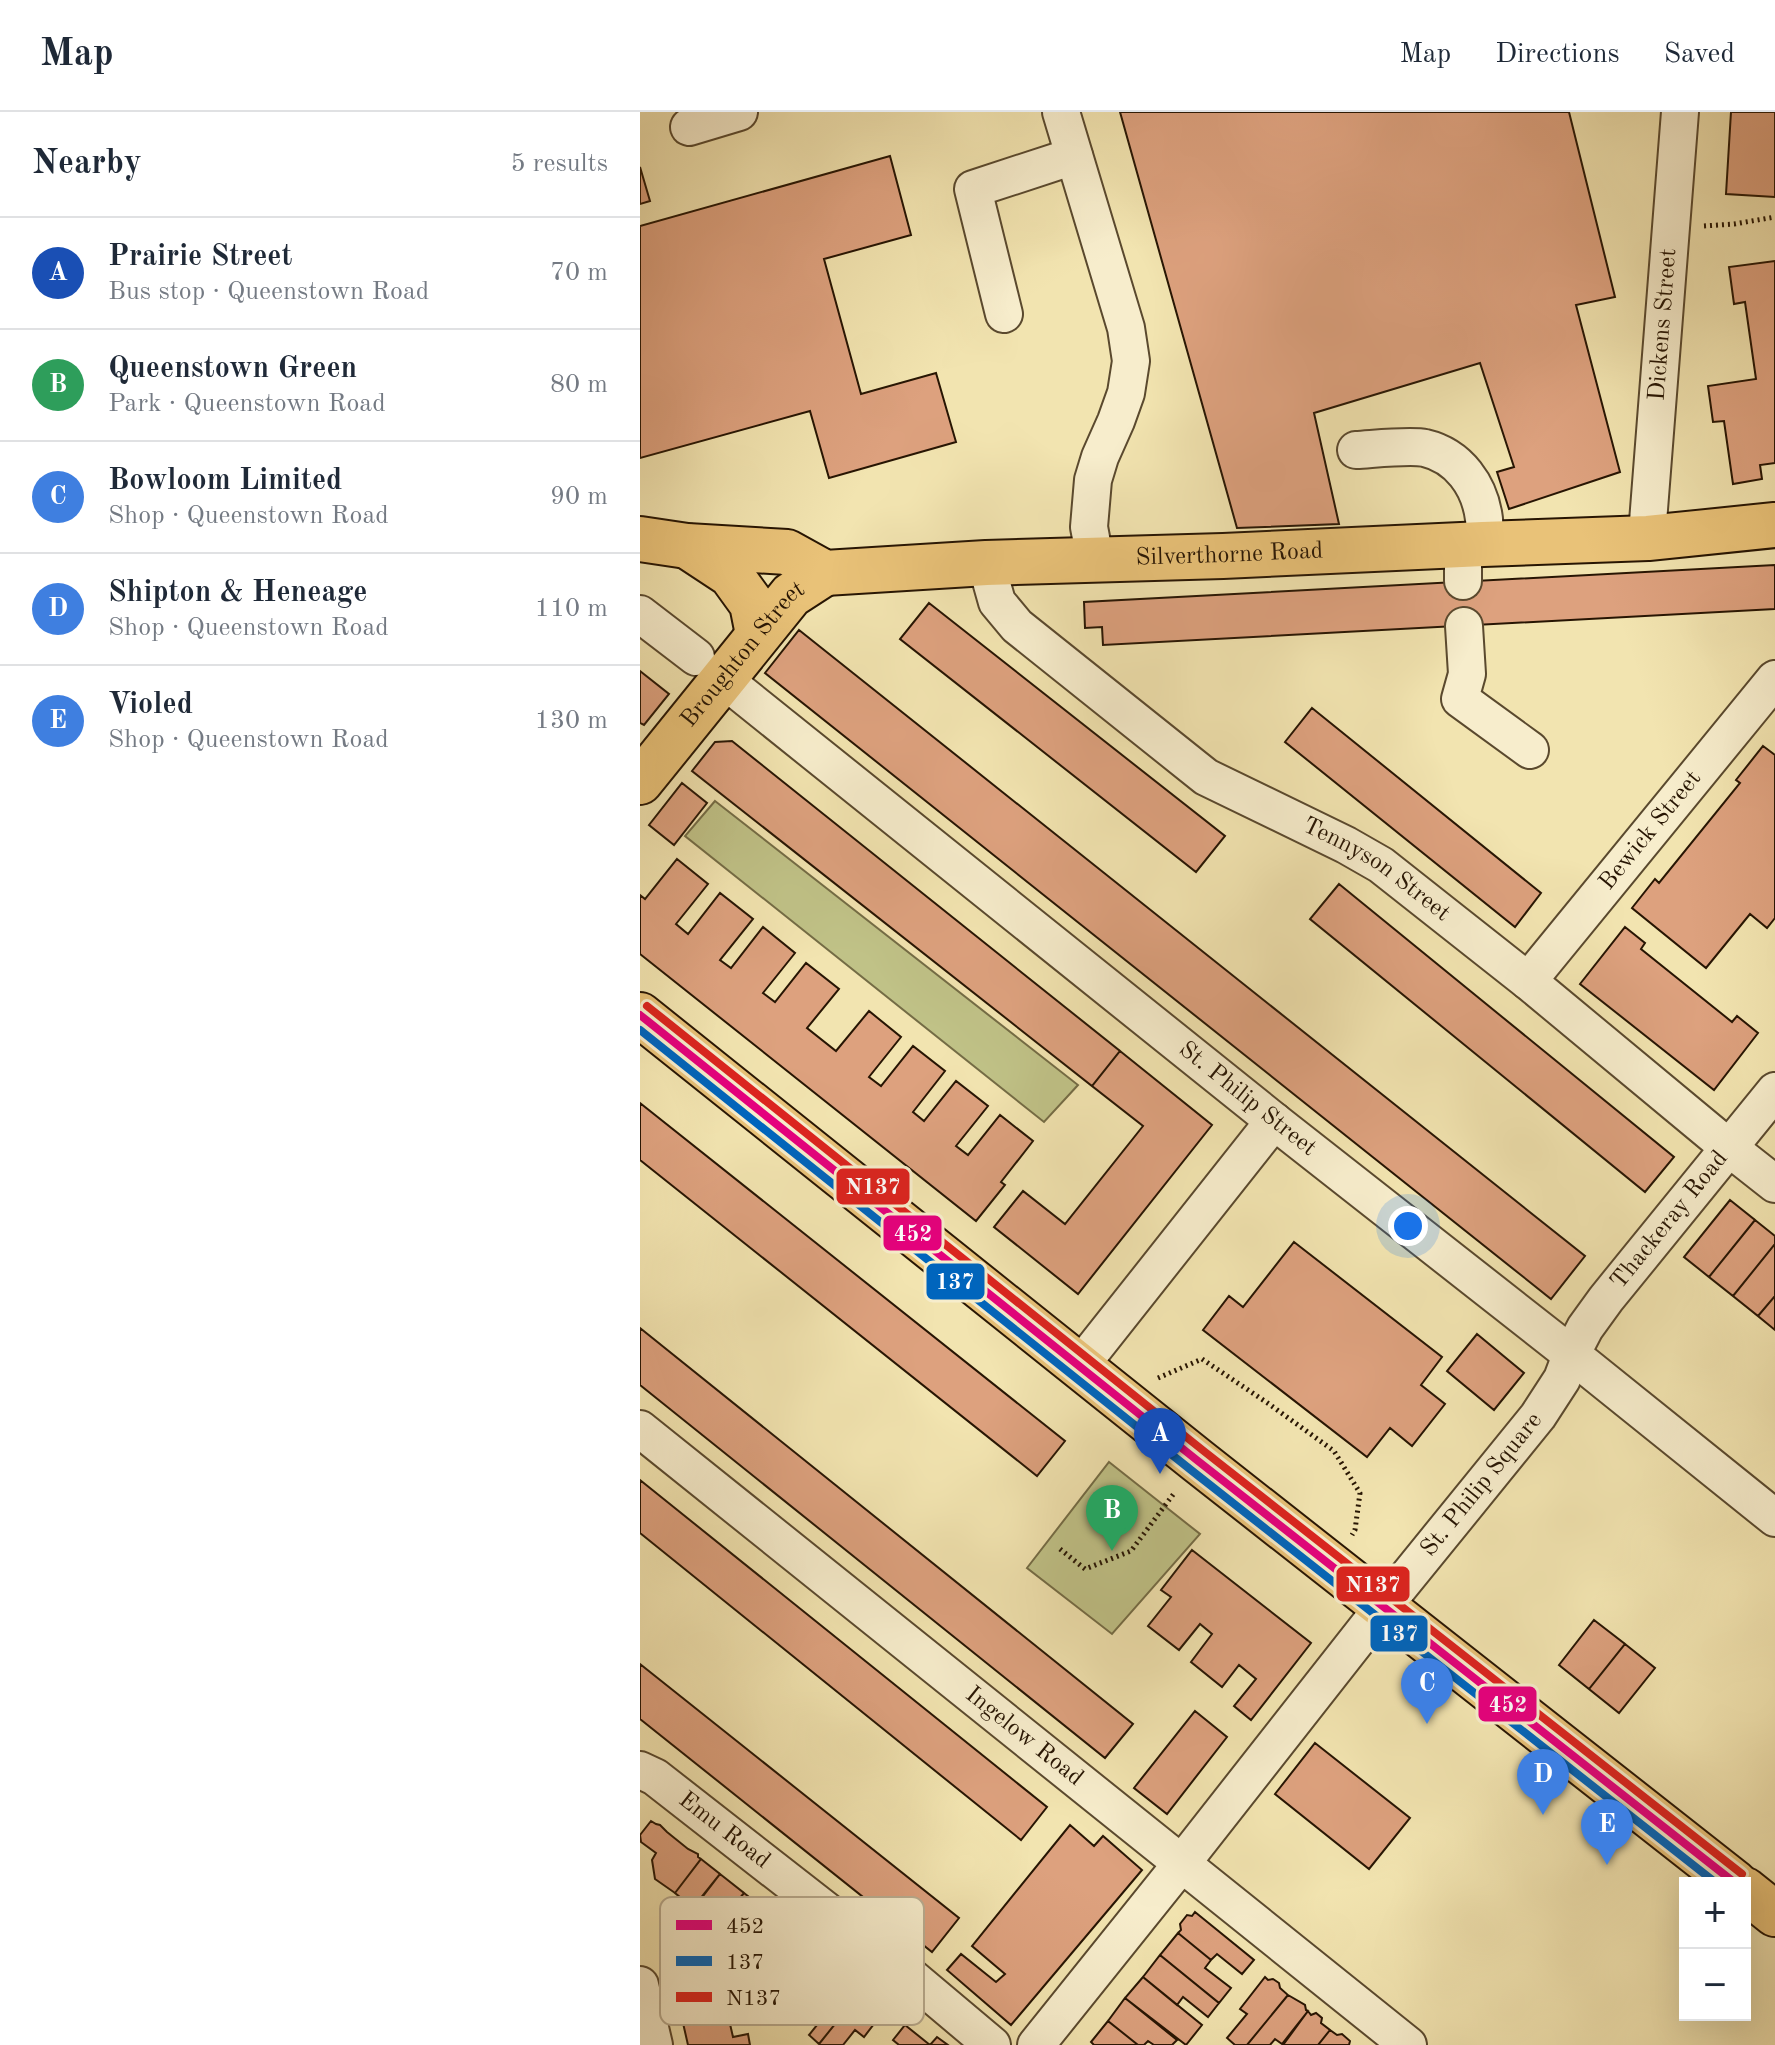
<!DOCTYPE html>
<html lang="en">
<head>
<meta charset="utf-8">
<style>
  :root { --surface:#fff; --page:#f2f2f3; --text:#1f2937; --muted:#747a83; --line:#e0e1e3; --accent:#db2777 }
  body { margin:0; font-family:"Old Standard TT",serif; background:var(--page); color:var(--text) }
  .controls { position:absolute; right:24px; bottom:24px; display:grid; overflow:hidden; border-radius:0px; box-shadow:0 8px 32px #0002 }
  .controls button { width:72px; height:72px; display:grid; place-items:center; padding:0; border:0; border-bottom:2px solid var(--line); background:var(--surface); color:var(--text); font:40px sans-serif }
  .you { position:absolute; left:768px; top:1114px; width:28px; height:28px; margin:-20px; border:6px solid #fff; border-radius:50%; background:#1a73e8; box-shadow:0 0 0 12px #1a73e833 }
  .badge { display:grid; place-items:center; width:52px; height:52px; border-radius:50%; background:var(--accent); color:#fff; font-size:26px; font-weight:700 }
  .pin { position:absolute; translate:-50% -66px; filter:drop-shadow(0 2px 4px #0008) }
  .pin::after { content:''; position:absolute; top:42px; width:28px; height:24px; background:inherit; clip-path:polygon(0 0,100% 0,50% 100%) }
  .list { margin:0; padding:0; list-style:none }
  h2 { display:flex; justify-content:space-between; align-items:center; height:104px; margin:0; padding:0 32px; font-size:34px }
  h2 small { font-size:26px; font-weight:400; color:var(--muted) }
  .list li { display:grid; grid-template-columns:52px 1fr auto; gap:24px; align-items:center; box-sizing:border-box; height:112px; padding:0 32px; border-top:2px solid var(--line) }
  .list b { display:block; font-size:30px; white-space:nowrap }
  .list p { margin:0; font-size:26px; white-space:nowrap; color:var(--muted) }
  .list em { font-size:26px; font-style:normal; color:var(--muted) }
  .map { position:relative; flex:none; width:1135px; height:1933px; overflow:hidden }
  header { display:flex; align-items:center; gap:48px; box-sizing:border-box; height:112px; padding:0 40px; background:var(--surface); border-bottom:2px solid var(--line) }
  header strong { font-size:38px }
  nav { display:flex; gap:44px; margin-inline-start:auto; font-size:28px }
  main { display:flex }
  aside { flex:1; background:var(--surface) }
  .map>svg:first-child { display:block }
  .green { fill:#c0c287; stroke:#746c45; stroke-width:2 }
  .building { fill:#dda17e; stroke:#271503; stroke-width:2 }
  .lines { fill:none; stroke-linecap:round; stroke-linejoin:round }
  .minor-casing { stroke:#5a492e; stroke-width:40 }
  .major-casing { stroke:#271503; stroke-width:48 }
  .path { stroke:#271503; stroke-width:5; stroke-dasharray:2 4; stroke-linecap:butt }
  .minor { stroke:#f7edcc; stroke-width:36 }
  .major { stroke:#e9c278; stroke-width:44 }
  .bus-1-casing { stroke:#f7edcc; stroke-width:14 }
  .bus-2-casing { stroke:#f7edcc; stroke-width:14 }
  .bus-3-casing { stroke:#f7edcc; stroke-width:14 }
  .bus-1 { stroke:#e5007d; stroke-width:8 }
  .bus-2 { stroke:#0065bd; stroke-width:8 }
  .bus-3 { stroke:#dc241f; stroke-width:8 }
  .labels { text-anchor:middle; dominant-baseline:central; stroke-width:8; stroke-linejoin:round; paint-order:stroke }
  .street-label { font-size:24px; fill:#271503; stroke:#f7edcc }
  .key { fill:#f7edcc; stroke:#b9ac90; stroke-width:2 }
  .key-label { font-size:22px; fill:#271503 }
  .line-badge { stroke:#f7edcc; stroke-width:3 }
  .badge-label { font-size:22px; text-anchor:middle; font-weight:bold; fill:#fff }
</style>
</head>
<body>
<header>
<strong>Map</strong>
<nav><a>Map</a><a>Directions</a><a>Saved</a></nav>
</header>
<main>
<aside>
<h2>Nearby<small>5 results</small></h2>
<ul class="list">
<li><span class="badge" style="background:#1a4fb4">A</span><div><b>Prairie Street</b><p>Bus stop · Queenstown Road</p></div><em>70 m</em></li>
<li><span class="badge" style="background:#2e9e5b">B</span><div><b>Queenstown Green</b><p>Park · Queenstown Road</p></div><em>80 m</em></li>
<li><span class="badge" style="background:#3f7fe0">C</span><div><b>Bowloom Limited</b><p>Shop · Queenstown Road</p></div><em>90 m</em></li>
<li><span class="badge" style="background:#3f7fe0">D</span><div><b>Shipton &amp; Heneage</b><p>Shop · Queenstown Road</p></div><em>110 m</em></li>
<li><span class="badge" style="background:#3f7fe0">E</span><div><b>Violed</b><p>Shop · Queenstown Road</p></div><em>130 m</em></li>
</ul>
</aside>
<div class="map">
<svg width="1135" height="1933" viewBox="0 0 1135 1933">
  <rect width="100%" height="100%" fill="#f2e4b0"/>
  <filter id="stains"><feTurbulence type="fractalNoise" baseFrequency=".0025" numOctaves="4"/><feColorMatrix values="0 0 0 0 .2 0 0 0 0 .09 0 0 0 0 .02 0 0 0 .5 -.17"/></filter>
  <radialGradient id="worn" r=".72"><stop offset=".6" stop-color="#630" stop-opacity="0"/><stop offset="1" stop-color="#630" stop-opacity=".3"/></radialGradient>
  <path class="green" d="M 75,689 L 438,973 L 404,1010 L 45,724 Z
    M 469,1350 L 560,1422 L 472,1522 L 387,1456 Z"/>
  <path class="building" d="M 480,0 L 929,0 L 975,185 L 936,193 L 980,360 L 869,397 L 857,360 L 874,355 L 840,251 L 674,301 L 699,412 L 597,416 Z
    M 1091,0 L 1135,0 L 1135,85 L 1086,82 Z
    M 250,44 L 271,123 L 184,147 L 221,282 L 296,261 L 316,330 L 189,366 L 170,299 L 0,346 L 0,114 Z
    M 0,55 L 10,89 L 0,92 Z
    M 1135,149 L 1135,351 L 1120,353 L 1122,367 L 1093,372 L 1084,309 L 1073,310 L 1068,274 L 1116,267 L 1105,190 L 1094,192 L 1089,155 Z
    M 1135,453 L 1135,497 L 463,533 L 462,515 L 445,516 L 444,490 Z
    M 289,491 L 585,724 L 556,760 L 260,527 Z
    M 159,518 L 945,1144 L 911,1187 L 125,561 Z
    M 0,559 L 29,582 L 4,613 L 0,611 Z
    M 672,596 L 901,781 L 875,815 L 645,630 Z
    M 92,629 L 480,939 L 452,974 L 52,659 L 75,630 Z
    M 1123,634 L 1135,643 L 1135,806 L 1127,816 L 1110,802 L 1066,856 L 992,796 L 1015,767 L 1019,771 L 1100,671 L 1096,668 Z
    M 42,671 L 67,691 L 34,733 L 9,713 Z
    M 37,747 L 68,772 L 36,812 L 48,822 L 80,781 L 113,807 L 80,848 L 91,856 L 123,815 L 155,841 L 123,881 L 135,890 L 166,851 L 199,877 L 167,916 L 196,939 L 229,899 L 261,925 L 229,965 L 241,974 L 273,934 L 305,959 L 273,1000 L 284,1009 L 316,969 L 348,994 L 316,1034 L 328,1043 L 360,1003 L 393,1029 L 361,1070 L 365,1073 L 336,1109 L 0,842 L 0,783 L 5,787 Z
    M 699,772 L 1034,1045 L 1005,1080 L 670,807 Z
    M 985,815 L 1005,831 L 1001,837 L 1092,910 L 1097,904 L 1118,921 L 1074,978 L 940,872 Z
    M 480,939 L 572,1013 L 438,1182 L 354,1115 L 383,1079 L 425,1112 L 503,1014 L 452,974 Z
    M 0,991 L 425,1329 L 397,1364 L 0,1048 Z
    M 1090,1088 L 1115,1108 L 1069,1165 L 1044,1145 Z
    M 1115,1108 L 1135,1124 L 1135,1132 L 1093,1184 L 1069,1165 Z
    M 654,1130 L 802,1245 L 781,1273 L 805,1292 L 772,1334 L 750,1316 L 727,1345 L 563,1218 L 589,1184 L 603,1195 Z
    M 1135,1132 L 1135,1184 L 1118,1204 L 1093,1184 Z
    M 1135,1184 L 1135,1218 L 1118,1204 Z
    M 0,1216 L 493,1612 L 465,1646 L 0,1273 Z
    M 837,1222 L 884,1261 L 854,1298 L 807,1259 Z
    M 0,1368 L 407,1695 L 381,1728 L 0,1421 Z
    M 552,1438 L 671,1531 L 611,1608 L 594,1594 L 616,1567 L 599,1553 L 582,1575 L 551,1550 L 572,1522 L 560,1512 L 539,1538 L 508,1514 L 531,1485 L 521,1478 Z
    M 954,1508 L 985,1532 L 949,1577 L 919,1553 Z
    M 985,1532 L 1015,1556 L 979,1601 L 949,1577 Z
    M 0,1552 L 319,1806 L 292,1840 L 0,1607 Z
    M 555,1599 L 587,1625 L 527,1702 L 494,1676 Z
    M 675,1631 L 770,1706 L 729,1757 L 635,1682 Z
    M 11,1709 L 16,1712 L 20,1713 L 27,1720 L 48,1737 L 58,1742 L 58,1745 L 61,1747 L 35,1781 L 15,1767 L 12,1748 L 16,1741 L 1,1730 L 0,1723 Z
    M 430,1713 L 454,1734 L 463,1724 L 502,1758 L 371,1913 L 307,1858 L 321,1842 L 356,1870 L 365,1862 L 332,1834 Z
    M 61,1747 L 80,1762 L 40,1814 L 27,1804 L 41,1786 L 35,1781 Z
    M 80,1762 L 104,1781 L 78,1813 L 69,1807 L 50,1830 L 35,1818 Z
    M 104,1781 L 128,1800 L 84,1856 L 70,1845 L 88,1822 L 78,1813 Z
    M 555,1800 L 614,1848 L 602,1862 L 577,1842 L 571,1848 L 538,1821 L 541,1818 L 540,1812 L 547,1803 L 552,1804 Z
    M 538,1821 L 571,1848 L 565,1856 L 591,1876 L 579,1891 L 520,1843 Z
    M 520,1843 L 579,1891 L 568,1905 L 543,1885 L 537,1893 L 503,1865 Z
    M 199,1857 L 224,1876 L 179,1932 L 169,1923 L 190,1897 L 177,1886 Z
    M 503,1865 L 562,1913 L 546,1933 L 485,1886 Z
    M 625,1865 L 628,1868 L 633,1867 L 639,1871 L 640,1876 L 648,1883 L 607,1933 L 595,1933 L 587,1926 L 607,1902 L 600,1897 Z
    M 224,1876 L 247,1895 L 224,1925 L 215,1918 L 203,1933 L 181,1933 L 179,1932 Z
    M 648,1883 L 665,1893 L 666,1898 L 668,1899 L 642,1932 L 635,1927 L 630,1933 L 607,1933 Z
    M 63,1884 L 67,1903 L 87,1899 L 93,1925 L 108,1922 L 110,1933 L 48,1933 L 38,1889 Z
    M 485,1886 L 537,1928 L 532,1933 L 514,1933 L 508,1929 L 504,1933 L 498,1933 L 468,1909 Z
    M 668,1899 L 671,1903 L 676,1901 L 682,1906 L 681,1911 L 690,1918 L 678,1933 L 643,1933 Z
    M 468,1909 L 498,1933 L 454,1933 L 451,1930 Z
    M 265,1913 L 290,1933 L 297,1925 L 308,1933 L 259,1933 L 253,1928 Z
    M 690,1918 L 697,1923 L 702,1922 L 710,1929 L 709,1933 L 678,1933 Z"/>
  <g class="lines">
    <g class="minor-casing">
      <g id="minor">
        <path d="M 421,0 L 486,216 L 491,249 L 486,281 L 476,309 L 460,345 L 453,368 L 449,415 L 455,447"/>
        <path d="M 49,15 L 99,0"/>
        <path d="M 364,202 L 333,77 L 434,44"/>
        <path d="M 716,338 C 734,337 770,333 785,336 C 819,344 840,374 844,407 C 845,415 843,424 843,432"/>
        <path id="s1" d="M 1008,426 L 1008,410 L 1040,0"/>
        <path id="s2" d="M 346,451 L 357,490 L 377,514 L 566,665 L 706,733 L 741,753 L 888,869 L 1088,1035 L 1135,1072"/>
        <path d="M 823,469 L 823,433"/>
        <path d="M 0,502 L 56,545"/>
        <path d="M 824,514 L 827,562 L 820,587 L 890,638"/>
        <path id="s3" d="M 83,567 L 634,1009 L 946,1254 L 1135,1406"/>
        <path id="s4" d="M 888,869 L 1135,567"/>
        <path d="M 440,1254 L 634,1009"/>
        <path id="s5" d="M 0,1317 L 768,1933"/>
        <path id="s6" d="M 0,1658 L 15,1665 L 270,1864 L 352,1933"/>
        <path d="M 0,1873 L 14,1933"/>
        <path id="s7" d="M 396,1933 L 542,1751 L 743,1495 L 898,1304 L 922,1267 L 931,1243 L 945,1216 L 966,1187 L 1135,979"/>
      </g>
    </g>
    <g class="major-casing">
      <g id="major">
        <path id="s8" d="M 0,427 L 47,434 L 147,440 L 185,461 L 346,451 L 583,444 L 843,432 L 1008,426 L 1135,413"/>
        <path d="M 47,434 L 91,463 L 112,492 L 118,522"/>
        <path id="s9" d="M 0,670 L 151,483 L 185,461"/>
        <path d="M 0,903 L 558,1349 L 1095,1771"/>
        <path d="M 1105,1778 L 1135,1802"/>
      </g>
    </g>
    <path class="path" d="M 1064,114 L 1094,112 L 1135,105
      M 518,1266 L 562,1247 L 629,1292 L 694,1339 L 720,1381 L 715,1418 L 712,1423
      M 420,1437 L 445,1457 L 491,1439 L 535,1380"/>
    <use href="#minor" class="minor"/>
    <use href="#major" class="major"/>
    <g class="bus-1-casing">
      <path id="bus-1" d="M 0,903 L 558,1349 L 1095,1771"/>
    </g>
    <g class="bus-2-casing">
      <path id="bus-2" d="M 0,918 L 551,1358 L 1076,1771"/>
    </g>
    <g class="bus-3-casing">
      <path id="bus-3" d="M 7,894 L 565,1340 L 1102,1762"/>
    </g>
    <use href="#bus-1" class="bus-1"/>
    <use href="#bus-2" class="bus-2"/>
    <use href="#bus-3" class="bus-3"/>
  </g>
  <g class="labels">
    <g class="street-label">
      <text stroke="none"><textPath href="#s1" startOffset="214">Dickens Street</textPath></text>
      <text stroke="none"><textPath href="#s8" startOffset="596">Silverthorne Road</textPath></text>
      <text stroke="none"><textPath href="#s9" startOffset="164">Broughton Street</textPath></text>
      <text stroke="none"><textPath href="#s4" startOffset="194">Bewick Street</textPath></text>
      <text stroke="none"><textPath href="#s2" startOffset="508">Tennyson Street</textPath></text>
      <text stroke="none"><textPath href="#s3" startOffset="672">St. Philip Street</textPath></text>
      <text stroke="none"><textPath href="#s7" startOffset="1042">Thackeray Road</textPath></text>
      <text stroke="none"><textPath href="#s7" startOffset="716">St. Philip Square</textPath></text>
      <text stroke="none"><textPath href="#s5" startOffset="492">Ingelow Road</textPath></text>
      <text stroke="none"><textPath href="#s6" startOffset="104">Emu Road</textPath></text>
    </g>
  </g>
  <rect x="20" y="1785" width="264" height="128" rx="12" class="key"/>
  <rect x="36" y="1808" width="36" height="10" fill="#e5007d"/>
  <rect x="36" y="1844" width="36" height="10" fill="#0065bd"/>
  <rect x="36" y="1880" width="36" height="10" fill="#dc241f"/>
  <g class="key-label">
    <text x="86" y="1821">452</text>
    <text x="86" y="1857">137</text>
    <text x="86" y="1893">N137</text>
  </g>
  <g class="line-badge">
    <rect x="195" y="1055" width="76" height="39" rx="8" fill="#dc241f"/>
    <rect x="242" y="1102" width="61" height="38" rx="8" fill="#e5007d"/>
    <rect x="285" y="1150" width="61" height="39" rx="8" fill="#0065bd"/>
    <rect x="695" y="1453" width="76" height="38" rx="8" fill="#dc241f"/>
    <rect x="729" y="1502" width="60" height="39" rx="8" fill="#0065bd"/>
    <rect x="837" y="1573" width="61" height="38" rx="8" fill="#e5007d"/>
  </g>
  <g class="badge-label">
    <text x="233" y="1082">N137</text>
    <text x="273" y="1129">452</text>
    <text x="315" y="1177">137</text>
    <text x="733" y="1480">N137</text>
    <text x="759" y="1529">137</text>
    <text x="868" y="1600">452</text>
  </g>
  <rect width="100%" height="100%" filter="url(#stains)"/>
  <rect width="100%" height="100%" fill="url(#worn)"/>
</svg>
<div class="controls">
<button>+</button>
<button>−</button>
</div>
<div class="you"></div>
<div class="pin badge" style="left:520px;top:1362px;background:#1a4fb4">A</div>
<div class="pin badge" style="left:472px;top:1439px;background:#2e9e5b">B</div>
<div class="pin badge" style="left:787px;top:1612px;background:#3f7fe0">C</div>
<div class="pin badge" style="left:903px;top:1703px;background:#3f7fe0">D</div>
<div class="pin badge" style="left:967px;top:1753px;background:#3f7fe0">E</div>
</div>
</main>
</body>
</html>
